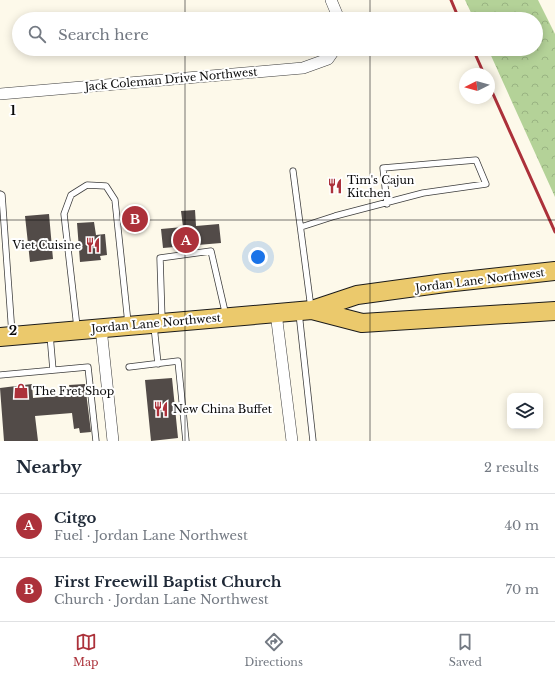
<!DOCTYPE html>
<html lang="en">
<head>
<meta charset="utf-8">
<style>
  :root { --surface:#fff; --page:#f2f2f3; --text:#1f2937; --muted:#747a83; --line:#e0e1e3; --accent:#ac313a }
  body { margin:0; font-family:"Libre Baskerville",serif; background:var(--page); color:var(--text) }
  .controls { position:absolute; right:12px; bottom:12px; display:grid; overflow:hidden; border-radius:8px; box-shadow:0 2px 10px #0003 }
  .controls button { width:36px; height:36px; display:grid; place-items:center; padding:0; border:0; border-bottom:1px solid var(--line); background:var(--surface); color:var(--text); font:20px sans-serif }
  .compass { position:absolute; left:459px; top:68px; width:36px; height:36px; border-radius:50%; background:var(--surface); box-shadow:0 2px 10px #0003; rotate:264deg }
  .you { position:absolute; left:258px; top:257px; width:14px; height:14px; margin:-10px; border:3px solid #fff; border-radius:50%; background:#1a73e8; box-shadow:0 0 0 6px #1a73e833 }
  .badge { display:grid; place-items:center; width:26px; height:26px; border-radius:50%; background:var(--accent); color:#fff; font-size:13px; font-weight:700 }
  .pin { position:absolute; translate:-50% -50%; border:2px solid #fff; box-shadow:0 1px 4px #0006 }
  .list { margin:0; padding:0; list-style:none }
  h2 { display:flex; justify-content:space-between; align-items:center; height:52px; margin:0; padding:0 16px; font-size:17px }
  h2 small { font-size:13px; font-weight:400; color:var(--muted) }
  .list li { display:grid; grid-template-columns:26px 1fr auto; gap:12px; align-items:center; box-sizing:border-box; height:64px; padding:0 16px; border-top:1px solid var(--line) }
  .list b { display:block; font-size:15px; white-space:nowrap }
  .list p { margin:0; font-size:13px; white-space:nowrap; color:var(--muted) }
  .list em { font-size:13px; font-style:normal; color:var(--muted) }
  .icon { flex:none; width:22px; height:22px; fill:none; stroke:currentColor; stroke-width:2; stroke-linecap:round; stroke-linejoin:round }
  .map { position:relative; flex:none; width:555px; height:441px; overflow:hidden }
  .search { position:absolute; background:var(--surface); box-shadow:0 2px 10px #0003; left:12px; right:12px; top:12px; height:44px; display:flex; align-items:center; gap:10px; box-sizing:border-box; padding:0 14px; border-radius:22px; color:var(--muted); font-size:15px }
  .sheet { height:180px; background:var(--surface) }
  nav { display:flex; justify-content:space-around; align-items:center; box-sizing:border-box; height:56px; border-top:1px solid var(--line); background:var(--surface); font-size:11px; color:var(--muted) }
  nav a { display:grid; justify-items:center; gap:2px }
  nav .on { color:var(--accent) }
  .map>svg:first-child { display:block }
  .forest { fill:url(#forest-crowns) }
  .building { fill:#524b48 }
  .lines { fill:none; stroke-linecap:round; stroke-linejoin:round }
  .service-casing { stroke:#3d3d3d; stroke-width:7 }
  .minor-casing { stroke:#3d3d3d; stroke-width:12 }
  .primary-casing { stroke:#1b1b1b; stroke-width:20 }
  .service { stroke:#fff; stroke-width:5.5 }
  .minor { stroke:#fff; stroke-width:11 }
  .primary { stroke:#ebc96c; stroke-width:18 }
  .rail { stroke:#ac313a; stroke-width:3 }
  .grid { fill:none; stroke:#0a0a0a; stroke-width:1; stroke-opacity:0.55 }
  .labels { text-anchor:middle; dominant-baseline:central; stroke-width:4; stroke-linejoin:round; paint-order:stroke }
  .street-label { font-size:11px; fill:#0a0a0a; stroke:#fff }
  .poi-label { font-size:11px; fill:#0a0a0a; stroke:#fff; text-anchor:start }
  .grid-label { font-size:13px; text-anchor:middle; font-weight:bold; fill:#0a0a0a; stroke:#fff; stroke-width:4; stroke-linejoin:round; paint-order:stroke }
</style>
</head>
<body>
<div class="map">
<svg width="555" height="441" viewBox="0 0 555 441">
  <defs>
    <pattern id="forest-crowns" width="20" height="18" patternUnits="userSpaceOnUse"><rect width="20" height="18" fill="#b4d298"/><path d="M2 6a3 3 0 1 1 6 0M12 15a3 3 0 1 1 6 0" fill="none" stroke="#99b382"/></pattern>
  </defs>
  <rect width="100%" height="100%" fill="#fdf9ea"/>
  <path class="forest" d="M 465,0 L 538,0 L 555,34 L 555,197 L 488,49 L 536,49 L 536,19 L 474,19 Z"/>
  <path class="building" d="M 195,210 L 196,226 L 219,224 L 221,243 L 163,248 L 161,229 L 183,227 L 181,211 Z
    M 49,214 L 53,259 L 30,262 L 25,216 Z
    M 94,222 L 96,235 L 105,234 L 107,255 L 100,256 L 101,260 L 80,262 L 77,223 Z
    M 172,378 L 178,438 L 151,441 L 145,380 Z
    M 32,384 L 33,398 L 71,395 L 69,385 L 85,384 L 91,432 L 80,433 L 79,428 L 74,429 L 72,413 L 35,416 L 38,441 L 4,441 L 0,388 Z"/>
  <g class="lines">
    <g class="service-casing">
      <path id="service" d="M 293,171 L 311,308
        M 0,194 L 2,195 L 12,334
        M 301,227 L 335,216 L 423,193 L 486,184 L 476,160 L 383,168 L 387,204
        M 299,313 L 313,441
        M 162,320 L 160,258 L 211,251 L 226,316
        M 154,326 L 158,364
        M 77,327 L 64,214 L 71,195 L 87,185 L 106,186 L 115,200 L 128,323
        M 50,335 L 53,370
        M 129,367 L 178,361 L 186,441
        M 0,375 L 88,367 L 96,441"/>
    </g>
    <g class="minor-casing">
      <path id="minor" d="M 331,0 L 339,19
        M 0,94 L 303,68 L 328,59 L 335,49
        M 276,313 L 292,441
        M 101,328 L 113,441"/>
    </g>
    <g class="primary-casing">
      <path id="primary" d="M 312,310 L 362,323 L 555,311
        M 0,337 L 312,310 L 357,295 L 445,283 L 555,271"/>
    </g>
    <use href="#service" class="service"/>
    <use href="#minor" class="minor"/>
    <use href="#primary" class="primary"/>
    <path class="rail" d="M 451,0 L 459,19
      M 473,49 L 484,74
      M 489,85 L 555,232"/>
  </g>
  <path class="grid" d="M 185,0 L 185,19M 370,0 L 370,19M 185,49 L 185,441M 370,49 L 370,441M 0,220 L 555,220"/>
  <defs>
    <g id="restaurant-bare" transform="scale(1.2)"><path d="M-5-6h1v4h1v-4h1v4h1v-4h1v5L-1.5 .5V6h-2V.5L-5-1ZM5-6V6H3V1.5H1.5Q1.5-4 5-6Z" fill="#ac313a" stroke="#fff" stroke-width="2.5" paint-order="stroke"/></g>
    <g id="shop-bare" transform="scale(1.2)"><path d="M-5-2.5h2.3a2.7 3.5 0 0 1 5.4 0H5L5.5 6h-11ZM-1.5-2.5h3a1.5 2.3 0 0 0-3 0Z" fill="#ac313a" stroke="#fff" stroke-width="2.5" paint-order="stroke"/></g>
  </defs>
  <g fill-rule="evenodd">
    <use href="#restaurant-bare" x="335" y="186"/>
    <use href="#restaurant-bare" x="93" y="245"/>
    <use href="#shop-bare" x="21" y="391"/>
    <use href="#restaurant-bare" x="161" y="409"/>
  </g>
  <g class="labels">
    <g class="street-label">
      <text transform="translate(171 79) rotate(-5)">Jack Coleman Drive Northwest</text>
      <text transform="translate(480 280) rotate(-7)">Jordan Lane Northwest</text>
      <text transform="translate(156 323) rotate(-5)">Jordan Lane Northwest</text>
    </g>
    <g class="poi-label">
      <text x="347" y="180">Tim's Cajun<tspan x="347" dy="13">Kitchen</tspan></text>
      <text x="81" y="245" text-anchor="end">Viet Cuisine</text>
      <text x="33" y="391">The Fret Shop</text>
      <text x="173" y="409">New China Buffet</text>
    </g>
  </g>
  <g class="grid-label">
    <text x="13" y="115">1</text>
    <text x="13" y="335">2</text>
  </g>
</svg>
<div class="controls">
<button><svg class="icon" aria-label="layers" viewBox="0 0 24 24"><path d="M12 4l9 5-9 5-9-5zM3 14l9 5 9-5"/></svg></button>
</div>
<svg class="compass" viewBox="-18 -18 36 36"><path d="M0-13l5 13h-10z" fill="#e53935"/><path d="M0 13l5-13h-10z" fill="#747a83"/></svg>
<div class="you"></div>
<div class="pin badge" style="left:186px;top:240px">A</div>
<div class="pin badge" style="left:135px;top:219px">B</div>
<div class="search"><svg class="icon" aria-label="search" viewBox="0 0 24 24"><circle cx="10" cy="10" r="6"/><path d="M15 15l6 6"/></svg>Search here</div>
</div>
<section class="sheet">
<h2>Nearby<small>2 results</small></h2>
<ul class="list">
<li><span class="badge">A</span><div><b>Citgo</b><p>Fuel · Jordan Lane Northwest</p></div><em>40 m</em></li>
<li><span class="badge">B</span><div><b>First Freewill Baptist Church</b><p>Church · Jordan Lane Northwest</p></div><em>70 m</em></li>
</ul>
</section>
<nav>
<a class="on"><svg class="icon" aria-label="map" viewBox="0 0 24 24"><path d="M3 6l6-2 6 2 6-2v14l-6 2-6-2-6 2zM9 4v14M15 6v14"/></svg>Map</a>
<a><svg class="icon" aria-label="directions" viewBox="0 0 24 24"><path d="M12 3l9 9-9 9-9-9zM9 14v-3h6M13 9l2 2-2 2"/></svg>Directions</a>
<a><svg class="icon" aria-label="saved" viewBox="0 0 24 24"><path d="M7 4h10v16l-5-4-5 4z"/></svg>Saved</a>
</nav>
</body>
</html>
